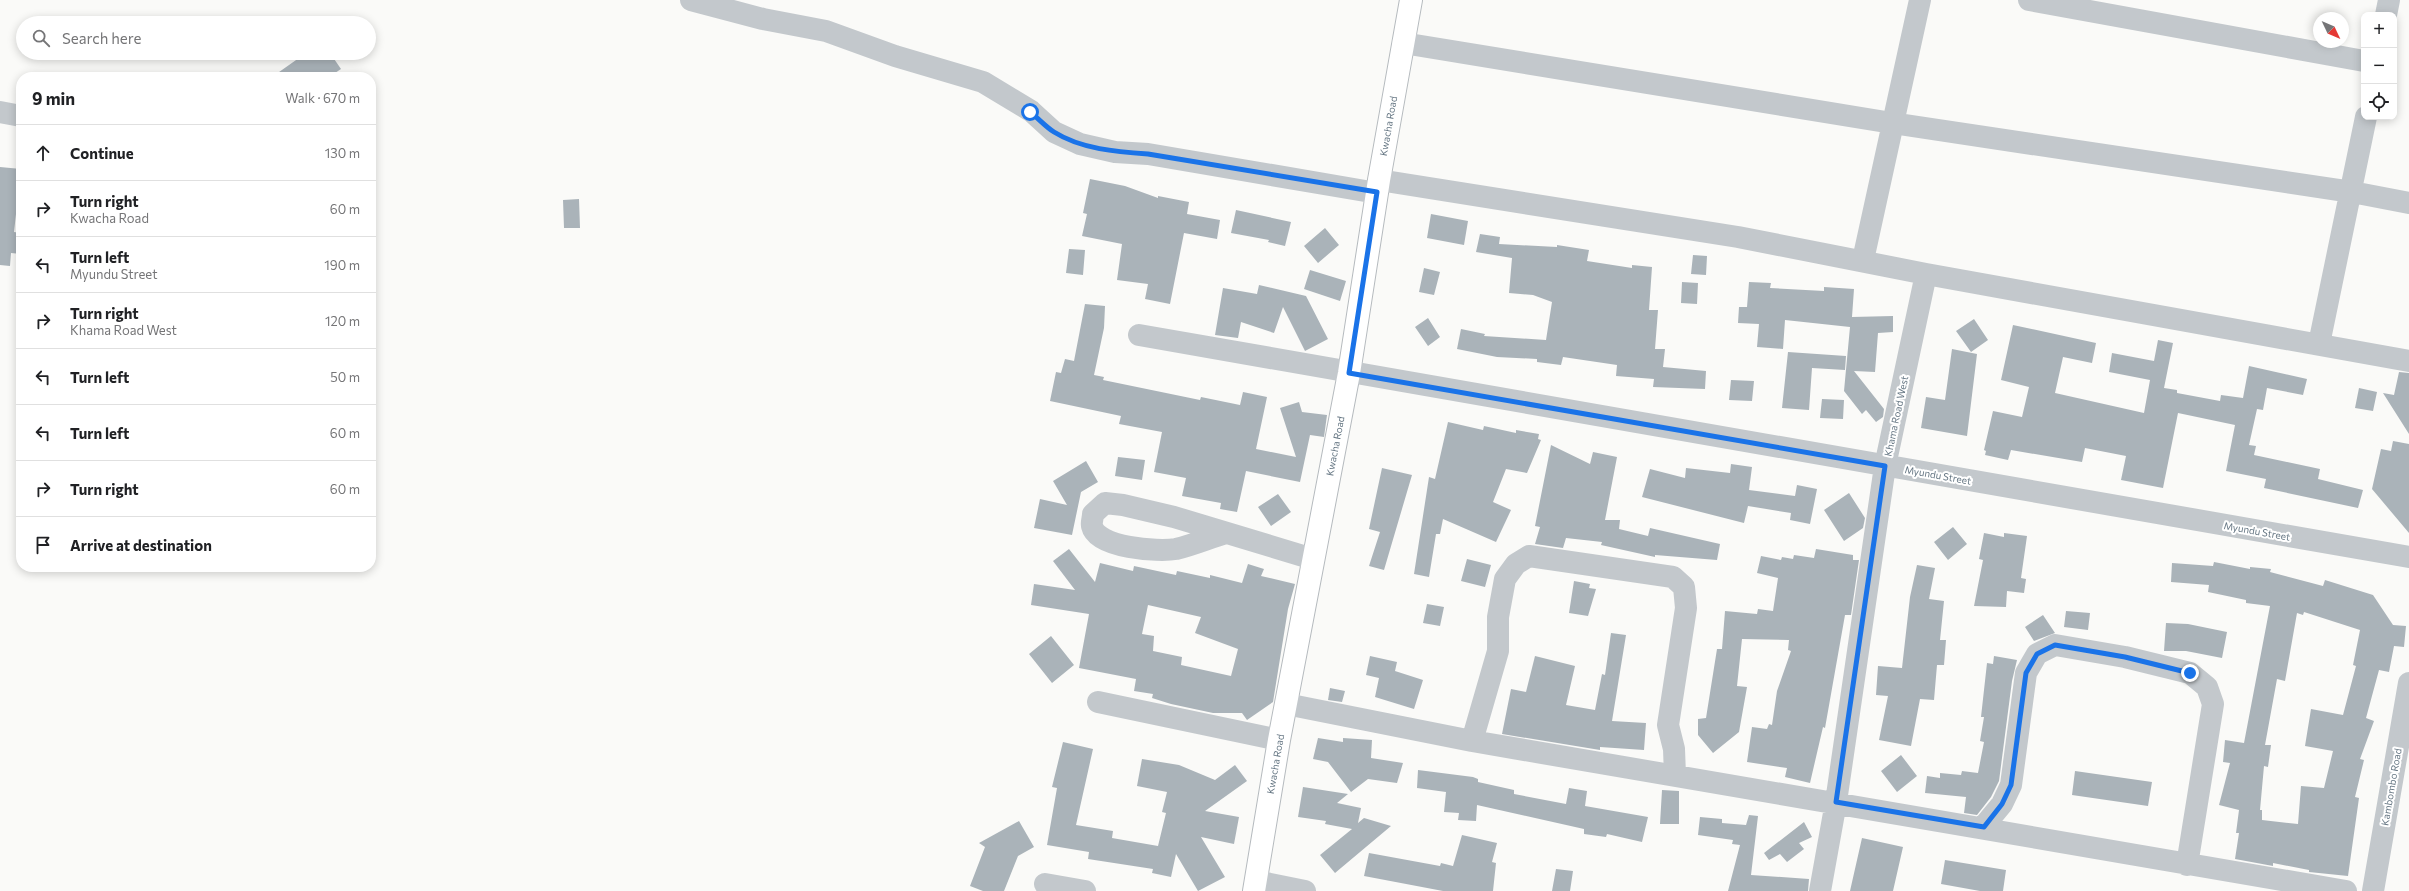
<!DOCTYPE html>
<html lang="en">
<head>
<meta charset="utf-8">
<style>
  :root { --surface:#fff; --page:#f6f6f6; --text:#202124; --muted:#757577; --line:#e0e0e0 }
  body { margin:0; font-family:Commissioner,sans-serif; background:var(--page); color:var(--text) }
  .controls { position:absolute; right:12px; top:12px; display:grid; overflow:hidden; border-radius:8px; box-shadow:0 2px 10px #0003 }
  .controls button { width:36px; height:36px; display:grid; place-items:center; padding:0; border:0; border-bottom:1px solid var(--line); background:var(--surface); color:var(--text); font:20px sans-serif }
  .compass { position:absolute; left:2313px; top:12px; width:36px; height:36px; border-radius:50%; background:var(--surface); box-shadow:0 2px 10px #0003; rotate:134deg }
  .stop { position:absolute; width:12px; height:12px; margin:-9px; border:3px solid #1a73e8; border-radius:50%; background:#fff }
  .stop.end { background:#1a73e8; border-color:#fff; box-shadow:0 1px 4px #0008 }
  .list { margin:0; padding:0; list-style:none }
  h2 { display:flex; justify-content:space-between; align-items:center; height:52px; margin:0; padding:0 16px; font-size:17px }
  h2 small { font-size:13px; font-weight:400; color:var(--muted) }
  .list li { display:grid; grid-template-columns:26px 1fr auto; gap:12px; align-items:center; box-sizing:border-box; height:56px; padding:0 16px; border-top:1px solid var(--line) }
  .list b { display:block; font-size:15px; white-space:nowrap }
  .list p { margin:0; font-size:13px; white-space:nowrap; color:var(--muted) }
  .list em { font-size:13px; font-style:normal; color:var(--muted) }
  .icon { flex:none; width:22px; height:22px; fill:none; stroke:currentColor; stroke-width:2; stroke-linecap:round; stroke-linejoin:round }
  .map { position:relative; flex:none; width:2409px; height:891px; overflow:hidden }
  .search { position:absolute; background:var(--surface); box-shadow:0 2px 10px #0003; left:16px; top:16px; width:360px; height:44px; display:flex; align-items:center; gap:10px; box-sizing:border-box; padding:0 14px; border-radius:22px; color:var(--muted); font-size:15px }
  .panel { position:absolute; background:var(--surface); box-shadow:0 2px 10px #0003; left:16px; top:72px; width:360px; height:500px; border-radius:16px }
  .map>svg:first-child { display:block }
  .building { fill:#aab3b9; fill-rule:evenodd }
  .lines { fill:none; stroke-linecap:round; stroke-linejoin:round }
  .major-casing { stroke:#b5babe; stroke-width:24 }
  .minor { stroke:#c3c8cc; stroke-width:22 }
  .major { stroke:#fff; stroke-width:22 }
  .route { stroke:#1a73e8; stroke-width:5 }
  .labels { text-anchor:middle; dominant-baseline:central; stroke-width:4; stroke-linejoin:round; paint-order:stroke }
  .street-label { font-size:10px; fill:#657683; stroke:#fff }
</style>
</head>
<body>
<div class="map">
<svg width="2409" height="891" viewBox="0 0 2409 891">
  <rect width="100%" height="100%" fill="#fafaf8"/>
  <path class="building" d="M 306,53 L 330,53 L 341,69 L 329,77 L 272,77 Z
    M 0,167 L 21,169 L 14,232 L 21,233 L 21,254 L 11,253 L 10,266 L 0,265 Z
    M 1090,179 L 1125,186 L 1158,198 L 1158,196 L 1189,202 L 1187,214 L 1220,220 L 1217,239 L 1184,233 L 1170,304 L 1145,299 L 1148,284 L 1117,280 L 1122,244 L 1082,236 L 1087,214 L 1083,213 Z
    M 579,199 L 580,228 L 564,228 L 563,200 Z
    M 1236,210 L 1291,222 L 1285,246 L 1268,242 L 1269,240 L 1231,233 Z
    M 1431,214 L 1468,221 L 1464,245 L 1427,238 Z
    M 1325,228 L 1339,245 L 1318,263 L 1304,246 Z
    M 1480,234 L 1500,237 L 1499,244 L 1557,247 L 1557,245 L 1589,250 L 1587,261 L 1632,268 L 1632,265 L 1652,267 L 1649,310 L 1658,310 L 1655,349 L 1665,349 L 1663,367 L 1706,371 L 1705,389 L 1653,387 L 1654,379 L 1616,376 L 1617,365 L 1563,357 L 1561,365 L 1537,362 L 1537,359 L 1497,357 L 1457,349 L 1461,329 L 1485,334 L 1484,336 L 1546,340 L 1552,302 L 1533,295 L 1509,293 L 1512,258 L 1476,252 Z
    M 1069,249 L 1085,250 L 1083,275 L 1066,273 Z
    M 1693,255 L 1707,256 L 1706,275 L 1691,274 Z
    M 1424,268 L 1440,272 L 1434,295 L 1419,292 Z
    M 1310,270 L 1346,281 L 1340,301 L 1304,289 Z
    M 1682,282 L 1698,283 L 1697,304 L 1681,303 Z
    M 1749,282 L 1771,283 L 1770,288 L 1824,291 L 1824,287 L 1854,289 L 1852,317 L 1893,316 L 1893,332 L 1878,333 L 1875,372 L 1854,371 L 1884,409 L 1883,417 L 1876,422 L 1866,410 L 1862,414 L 1844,391 L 1850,327 L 1785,320 L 1783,349 L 1757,347 L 1759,324 L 1738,323 L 1739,307 L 1747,307 Z
    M 1259,285 L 1306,296 L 1328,339 L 1305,351 L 1283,307 L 1274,333 L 1241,322 L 1238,338 L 1215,335 L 1223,288 L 1257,294 Z
    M 1085,304 L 1105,306 L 1104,328 L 1094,375 L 1104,377 L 1103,380 L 1200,400 L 1201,397 L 1240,405 L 1243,392 L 1267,397 L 1256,449 L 1296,457 L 1280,408 L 1299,402 L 1302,412 L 1327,415 L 1324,437 L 1310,435 L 1300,482 L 1246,471 L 1237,512 L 1220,509 L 1221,503 L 1182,496 L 1186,478 L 1154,472 L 1162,432 L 1119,424 L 1121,416 L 1050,401 L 1056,372 L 1061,373 L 1065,359 L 1074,361 Z
    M 1428,318 L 1440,337 L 1428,346 L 1415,327 Z
    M 1974,319 L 1988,340 L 1971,352 L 1956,331 Z
    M 2013,325 L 2096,343 L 2092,363 L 2063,357 L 2055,393 L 2144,413 L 2150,380 L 2109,372 L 2112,353 L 2154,361 L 2158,340 L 2173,343 L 2164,388 L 2177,390 L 2177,393 L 2220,401 L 2221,395 L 2243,398 L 2249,366 L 2307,379 L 2303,395 L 2267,388 L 2263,410 L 2257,409 L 2249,445 L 2256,446 L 2254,455 L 2320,469 L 2318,479 L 2363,490 L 2358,508 L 2264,488 L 2266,479 L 2226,471 L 2235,425 L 2178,413 L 2163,488 L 2121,480 L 2126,456 L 2085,448 L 2082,462 L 2011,450 L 2008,460 L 1985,455 L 1986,451 L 1984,450 L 1993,411 L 2022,417 L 2029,387 L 2001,380 Z
    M 1952,349 L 1977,354 L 1967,436 L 1921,428 L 1926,397 L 1945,400 Z
    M 1788,352 L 1846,356 L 1845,370 L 1812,368 L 1809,410 L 1782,408 Z
    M 2399,372 L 2409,373 L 2409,434 L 2383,393 L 2394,395 Z
    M 1731,380 L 1754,381 L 1752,401 L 1729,400 Z
    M 2359,388 L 2377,392 L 2373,411 L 2355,408 Z
    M 1822,399 L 1844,400 L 1843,419 L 1820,418 Z
    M 1448,422 L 1483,430 L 1484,426 L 1516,433 L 1516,430 L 1539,434 L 1538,439 L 1541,440 L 1527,473 L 1506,469 L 1493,502 L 1511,510 L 1496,542 L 1443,519 L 1440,534 L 1436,534 L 1429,577 L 1414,574 L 1429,477 L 1435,479 Z
    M 2393,441 L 2409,444 L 2409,533 L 2372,489 L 2381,449 L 2391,451 Z
    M 1551,445 L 1590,464 L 1593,452 L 1617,457 L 1605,520 L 1620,520 L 1619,529 L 1648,536 L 1650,528 L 1720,544 L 1717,560 L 1655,555 L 1655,557 L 1601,545 L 1602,542 L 1566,538 L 1563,548 L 1535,544 L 1540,527 L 1535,526 Z
    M 1118,457 L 1145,460 L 1142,480 L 1115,476 Z
    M 1086,461 L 1098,482 L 1081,492 L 1072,535 L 1034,528 L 1040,499 L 1067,505 L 1053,481 Z
    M 1731,464 L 1752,467 L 1749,490 L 1795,496 L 1797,485 L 1817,489 L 1810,524 L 1790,520 L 1791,513 L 1748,506 L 1744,523 L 1642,497 L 1650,469 L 1685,478 L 1686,468 L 1730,473 Z
    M 1382,468 L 1412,475 L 1384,570 L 1369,566 L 1380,532 L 1369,529 Z
    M 1849,493 L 1865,518 L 1863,528 L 1844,541 L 1824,510 Z
    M 1278,494 L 1291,512 L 1271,526 L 1258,507 Z
    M 1953,527 L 1967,544 L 1948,560 L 1934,542 Z
    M 1984,533 L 2004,537 L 2004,533 L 2027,536 L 2021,578 L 2026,579 L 2024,593 L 2007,591 L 2006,607 L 1974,606 L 1983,560 L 1979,559 Z
    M 1069,549 L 1095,582 L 1100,563 L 1133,571 L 1134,566 L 1176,575 L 1177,571 L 1210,578 L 1210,575 L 1242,583 L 1248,564 L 1264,569 L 1261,576 L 1295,584 L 1288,609 L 1273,702 L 1247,720 L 1242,713 L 1213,713 L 1171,704 L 1152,698 L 1153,694 L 1134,691 L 1136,679 L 1079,668 L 1089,614 L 1031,605 L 1034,584 L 1075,590 L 1053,561 ZM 1148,605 L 1201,617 L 1195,633 L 1238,649 L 1231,676 L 1181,665 L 1182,657 L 1153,651 L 1154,636 L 1142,634 Z
    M 1816,549 L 1853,555 L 1853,560 L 1859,560 L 1851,615 L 1845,615 L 1825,728 L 1823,727 L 1810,783 L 1785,777 L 1787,768 L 1747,762 L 1752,727 L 1767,729 L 1769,724 L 1772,725 L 1777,691 L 1791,651 L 1788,650 L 1789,640 L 1742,639 L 1737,686 L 1747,687 L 1739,732 L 1713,753 L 1698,735 L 1698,719 L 1706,718 L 1717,649 L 1722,649 L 1725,611 L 1757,614 L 1758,609 L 1773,611 L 1778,578 L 1757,573 L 1761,556 L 1781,560 L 1782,557 L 1793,559 L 1794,555 L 1814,558 Z
    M 1467,559 L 1491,565 L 1485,587 L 1461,581 Z
    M 2214,562 L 2250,569 L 2250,567 L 2271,569 L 2270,572 L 2323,586 L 2325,580 L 2373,595 L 2393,625 L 2406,626 L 2404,647 L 2394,646 L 2389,672 L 2379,670 L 2366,718 L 2374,721 L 2360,759 L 2364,760 L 2355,797 L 2359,798 L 2348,876 L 2309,872 L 2309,870 L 2273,863 L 2273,866 L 2235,859 L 2239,833 L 2236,833 L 2239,810 L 2219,805 L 2230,763 L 2223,762 L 2225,740 L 2244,743 L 2270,606 L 2246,603 L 2246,600 L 2208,592 L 2209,585 L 2171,582 L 2172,563 L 2213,566 ZM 2304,612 L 2360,630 L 2353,665 L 2356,666 L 2343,715 L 2311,709 L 2305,746 L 2333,751 L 2324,788 L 2301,786 L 2298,824 L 2262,820 L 2262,810 L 2260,810 L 2264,766 L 2268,767 L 2271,745 L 2265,745 L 2277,679 L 2285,681 L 2297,613 L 2303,615 Z
    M 1917,565 L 1935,568 L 1929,599 L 1944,601 L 1940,640 L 1946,640 L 1944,665 L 1937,665 L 1934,700 L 1920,699 L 1911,746 L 1879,740 L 1888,696 L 1876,695 L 1878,666 L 1902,668 L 1910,597 Z
    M 1574,581 L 1590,584 L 1589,588 L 1596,589 L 1588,616 L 1569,613 Z
    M 1427,604 L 1444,607 L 1440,626 L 1423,623 Z
    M 2066,611 L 2090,613 L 2088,630 L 2064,627 Z
    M 2043,615 L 2055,633 L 2034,641 L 2025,627 Z
    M 2166,623 L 2188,624 L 2227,632 L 2222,658 L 2186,651 L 2164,651 Z
    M 1611,633 L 1626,635 L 1612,721 L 1646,723 L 1644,750 L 1600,747 L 1600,750 L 1502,734 L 1511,689 L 1526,692 L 1535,656 L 1575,666 L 1566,705 L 1595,710 L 1602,674 L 1605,675 Z
    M 1051,636 L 1074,665 L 1052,683 L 1029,654 Z
    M 1370,656 L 1397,662 L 1395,671 L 1423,680 L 1414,709 L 1375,697 L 1379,678 L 1366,675 Z
    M 1994,656 L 2017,660 L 2012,681 L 1999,781 L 1991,797 L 1977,815 L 1964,813 L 1966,797 L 1925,793 L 1927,776 L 1940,778 L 1940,773 L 1961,775 L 1962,771 L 1978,773 L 1984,742 L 1980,741 L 1984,717 L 1981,717 L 1987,663 L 1993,664 Z
    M 1330,688 L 1345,691 L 1342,702 L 1328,700 Z
    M 1318,738 L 1343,742 L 1343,738 L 1372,740 L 1371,758 L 1403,763 L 1397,783 L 1368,779 L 1351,792 L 1328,762 L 1313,759 Z
    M 1063,742 L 1093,749 L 1076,825 L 1113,831 L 1112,838 L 1158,846 L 1166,813 L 1162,812 L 1167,792 L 1137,786 L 1142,759 L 1179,765 L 1215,780 L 1235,765 L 1247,781 L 1205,811 L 1239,817 L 1234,844 L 1201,837 L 1225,877 L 1198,891 L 1176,854 L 1171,877 L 1152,873 L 1153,869 L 1088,859 L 1089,852 L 1047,845 L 1057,788 L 1052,787 Z
    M 1901,755 L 1917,776 L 1897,792 L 1881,771 Z
    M 1418,770 L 1473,777 L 1478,779 L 1478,782 L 1514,790 L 1514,794 L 1566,804 L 1569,788 L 1587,791 L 1585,806 L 1648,817 L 1642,842 L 1607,834 L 1606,837 L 1584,834 L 1584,829 L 1477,805 L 1476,821 L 1458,820 L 1459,813 L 1444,812 L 1446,792 L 1417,788 Z
    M 2075,771 L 2152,782 L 2148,806 L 2072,795 Z
    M 1303,787 L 1348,794 L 1337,803 L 1361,808 L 1358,823 L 1364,818 L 1391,826 L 1335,873 L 1320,855 L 1352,829 L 1325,824 L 1326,821 L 1298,817 Z
    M 1662,790 L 1679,791 L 1679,824 L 1660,824 Z
    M 1749,815 L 1758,816 L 1751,875 L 1809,879 L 1808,891 L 1728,891 L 1740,845 L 1732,844 L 1733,840 L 1698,835 L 1700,817 L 1722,819 L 1722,823 L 1746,825 Z
    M 1019,821 L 1034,847 L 1018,856 L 1004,891 L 983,891 L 970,886 L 985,847 L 979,843 Z
    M 1804,822 L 1812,837 L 1799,843 L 1804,849 L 1787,862 L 1780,854 L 1769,860 L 1764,853 Z
    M 1462,835 L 1497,843 L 1492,862 L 1496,863 L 1493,891 L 1443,891 L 1364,876 L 1369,853 L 1440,866 L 1441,863 L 1453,866 Z
    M 1862,838 L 1903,847 L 1893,891 L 1850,891 Z
    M 1945,860 L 2006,870 L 2003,891 L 1980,891 L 1941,884 Z
    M 1556,869 L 1573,871 L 1570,891 L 1552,891 Z"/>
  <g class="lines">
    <g class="major-casing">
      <path id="major" d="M 1254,891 L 1279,740 L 1349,373 L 1379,180 L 1411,0"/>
    </g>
    <path class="minor" d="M 691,0 L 763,19 L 826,31 L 895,56 L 983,82 L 1031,111 L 1054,132 L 1080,144 L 1115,152 L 1148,154 L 1377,193
      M 2029,0 L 2364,61
      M 2386,15 L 2389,0
      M 1403,43 L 1892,123 L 2352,192 L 2409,203
      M 0,112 L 21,116
      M 1379,180 L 1738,237 L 1926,274 L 2409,361
      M 1863,260 L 1920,0
      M 1139,335 L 2409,557
      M 2319,344 L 2366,117
      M 1226,533 C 1209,538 1193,545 1176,549 C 1158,552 1097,548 1092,526 C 1091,523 1093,518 1093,514 L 1105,503 L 1123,505 L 1174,517 L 1313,559
      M 1098,702 L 1279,740
      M 1286,704 L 1472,741 L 2346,891
      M 1472,741 L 1498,651 L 1498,617 L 1505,579 L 1516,564 L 1529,556 L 1673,577 L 1684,587 L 1686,608 L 1668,725 L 1674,749 L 1675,775
      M 1983,827 L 2002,804 L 2011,785 L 2026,673 L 2037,654 L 2055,645 L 2125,657 L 2190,673 L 2207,687 L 2213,704 L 2187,865
      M 1256,881 L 1305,891
      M 1045,884 L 1085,891
      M 1820,891 L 1836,802 L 1885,466 L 1926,274
      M 2373,891 L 2409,683"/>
    <use href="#major" class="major"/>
  </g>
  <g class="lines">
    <path class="route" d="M 1030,112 C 1038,118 1046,127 1054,132 C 1081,149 1117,152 1148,154 L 1377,192 L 1349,373 L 1885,466 L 1836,802 L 1984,827 L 2002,804 L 2011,785 L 2026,673 L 2037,654 L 2055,645 L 2125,657 L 2190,673"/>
  </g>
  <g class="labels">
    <g class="street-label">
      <text transform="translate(1388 126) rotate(-80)">Kwacha Road</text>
      <text transform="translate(1896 416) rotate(-78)">Khama Road West</text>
      <text transform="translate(1335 446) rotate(-79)">Kwacha Road</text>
      <text transform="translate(1938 475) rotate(10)">Myundu Street</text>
      <text transform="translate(2257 531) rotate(10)">Myundu Street</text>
      <text transform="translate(1275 764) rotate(-80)">Kwacha Road</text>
      <text transform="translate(2391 787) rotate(-80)">Kambombo Road</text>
    </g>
  </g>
</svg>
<div class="controls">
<button>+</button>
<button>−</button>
<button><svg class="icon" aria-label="locate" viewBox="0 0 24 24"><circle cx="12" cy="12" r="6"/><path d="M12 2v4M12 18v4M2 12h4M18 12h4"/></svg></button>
</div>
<svg class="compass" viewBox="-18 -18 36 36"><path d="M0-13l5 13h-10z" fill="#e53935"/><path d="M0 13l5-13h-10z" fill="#757577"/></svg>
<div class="stop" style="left:1030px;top:112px"></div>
<div class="stop end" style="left:2190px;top:673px"></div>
<div class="search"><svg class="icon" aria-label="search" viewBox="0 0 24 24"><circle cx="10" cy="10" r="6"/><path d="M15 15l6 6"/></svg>Search here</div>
<section class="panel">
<h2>9 min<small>Walk · 670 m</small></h2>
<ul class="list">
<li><svg class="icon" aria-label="ahead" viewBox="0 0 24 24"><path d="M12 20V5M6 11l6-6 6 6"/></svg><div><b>Continue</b></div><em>130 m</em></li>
<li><svg class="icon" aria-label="right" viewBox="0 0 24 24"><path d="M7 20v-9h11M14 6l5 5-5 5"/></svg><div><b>Turn right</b><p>Kwacha Road</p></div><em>60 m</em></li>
<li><svg class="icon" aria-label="left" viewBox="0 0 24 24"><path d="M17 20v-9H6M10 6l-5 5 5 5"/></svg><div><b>Turn left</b><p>Myundu Street</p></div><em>190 m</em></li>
<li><svg class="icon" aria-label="right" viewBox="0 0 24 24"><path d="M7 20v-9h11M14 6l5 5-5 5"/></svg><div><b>Turn right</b><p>Khama Road West</p></div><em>120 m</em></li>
<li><svg class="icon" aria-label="left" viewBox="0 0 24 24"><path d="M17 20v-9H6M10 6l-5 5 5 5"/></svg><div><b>Turn left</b></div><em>50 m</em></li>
<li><svg class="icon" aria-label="left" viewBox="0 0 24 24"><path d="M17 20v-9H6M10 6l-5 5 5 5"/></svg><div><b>Turn left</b></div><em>60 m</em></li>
<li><svg class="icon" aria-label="right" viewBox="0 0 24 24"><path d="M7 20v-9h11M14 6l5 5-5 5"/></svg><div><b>Turn right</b></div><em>60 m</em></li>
<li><svg class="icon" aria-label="arrive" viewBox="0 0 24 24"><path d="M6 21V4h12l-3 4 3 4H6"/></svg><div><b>Arrive at destination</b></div></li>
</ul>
</section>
</div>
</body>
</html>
